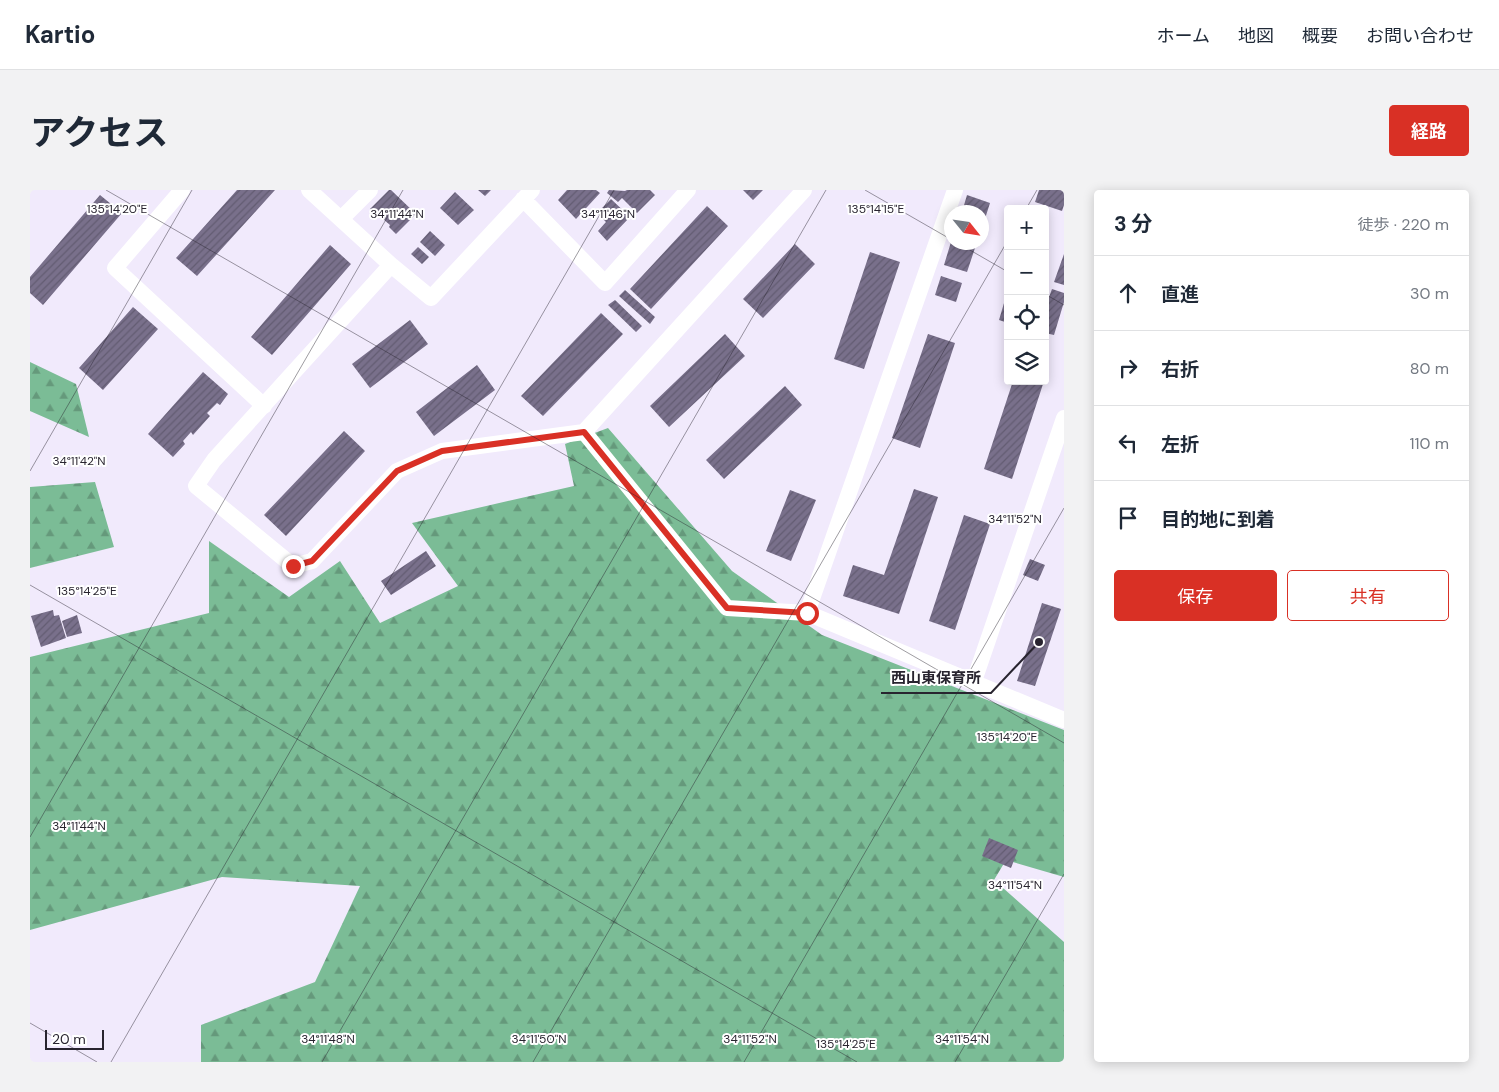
<!DOCTYPE html>
<html lang="ja">
<head>
<meta charset="utf-8">
<style>
  :root { --surface:#fff; --page:#f2f2f3; --text:#1f2937; --muted:#747a83; --line:#e0e1e3; --accent:#d93025 }
  body { margin:0; font-family:"DM Sans","Noto Sans JP",sans-serif; background:var(--page); color:var(--text) }
  .controls { position:absolute; right:15px; top:15px; display:grid; overflow:hidden; border-radius:5px; box-shadow:0 2px 12px #0003 }
  .controls button { width:45px; height:45px; display:grid; place-items:center; padding:0; border:0; border-bottom:1px solid var(--line); background:var(--surface); color:var(--text); font:25px sans-serif }
  .compass { position:absolute; left:914px; top:15px; width:45px; height:45px; border-radius:50%; background:var(--surface); box-shadow:0 2px 12px #0003; rotate:120deg }
  .scale { position:absolute; left:15px; bottom:12px; width:59px; box-sizing:border-box; padding-left:5px; border:2px solid #28242f; border-top:0; font-size:14px; line-height:18px; white-space:nowrap; color:#28242f; -webkit-text-stroke:4px #fff; paint-order:stroke }
  .stop { position:absolute; width:15px; height:15px; margin:-11px; border:4px solid #d93025; border-radius:50%; background:#fff }
  .stop.end { background:#d93025; border-color:#fff; box-shadow:0 1px 5px #0008 }
  .list { margin:0; padding:0; list-style:none }
  h2 { display:flex; justify-content:space-between; align-items:center; height:65px; margin:0; padding:0 20px; font-size:21px }
  h2 small { font-size:16px; font-weight:400; color:var(--muted) }
  .list li { display:grid; grid-template-columns:32px 1fr auto; gap:15px; align-items:center; box-sizing:border-box; height:75px; padding:0 20px; border-top:1px solid var(--line) }
  .list b { display:block; font-size:19px; white-space:nowrap }
  .list em { font-size:16px; font-style:normal; color:var(--muted) }
  .actions { display:flex; gap:10px; padding:15px 20px }
  .actions a { flex:1; padding:11px 0; border:1px solid var(--accent); border-radius:5px; text-align:center; font-size:18px; color:var(--accent) }
  .actions .main { background:var(--accent); color:#fff }
  .icon { flex:none; width:28px; height:28px; fill:none; stroke:currentColor; stroke-width:2; stroke-linecap:round; stroke-linejoin:round }
  .map { position:relative; flex:none; width:1034px; height:872px; overflow:hidden; border-radius:5px }
  header { display:flex; align-items:center; gap:30px; box-sizing:border-box; height:70px; padding:0 25px; background:var(--surface); border-bottom:1px solid var(--line) }
  header strong { font-size:24px }
  nav { display:flex; gap:28px; margin-inline-start:auto; font-size:18px }
  .intro { display:flex; align-items:center; justify-content:space-between; box-sizing:border-box; height:120px; padding:0 30px }
  h1 { margin:0; font-size:35px }
  .button { padding:12px 22px; border-radius:5px; background:var(--accent); color:#fff; font-size:18px; font-weight:700 }
  main { display:flex; gap:30px; padding:0 30px }
  aside { flex:1; background:var(--surface); border-radius:5px; box-shadow:0 2px 12px #0003 }
  .map>svg:first-child { display:block }
  .forest { fill:url(#forest-firs) }
  .building { fill:url(#building-hatch) }
  .lines { fill:none; stroke-linecap:round; stroke-linejoin:round }
  .minor { stroke:#fff; stroke-width:16 }
  .route { stroke:#d93025; stroke-width:6 }
  .ticks { fill:none; stroke:#28242f; stroke-width:1; stroke-opacity:0.45 }
  .ticks-label { font-size:12px; text-anchor:middle; fill:#28242f; stroke:#fff; stroke-width:4; stroke-linejoin:round; paint-order:stroke }
  .leader { fill:none; stroke:#28242f; stroke-width:2 }
  .callout-dot { fill:#28242f; stroke:#fff; stroke-width:2 }
  .callout-label { font-size:15px; text-anchor:middle; font-weight:bold; fill:#28242f; stroke:#fff; stroke-width:4; stroke-linejoin:round; paint-order:stroke }
</style>
</head>
<body>
<header>
<strong>Kartio</strong>
<nav><a>ホーム</a><a>地図</a><a>概要</a><a>お問い合わせ</a></nav>
</header>
<div class="intro"><h1>アクセス</h1><a class="button">経路</a></div>
<main>
<div class="map">
<svg width="1034" height="872" viewBox="0 0 1034 872">
  <defs>
    <pattern id="forest-firs" width="22" height="20" patternUnits="userSpaceOnUse" patternTransform="scale(1.25)"><rect width="22" height="20" fill="#7bbc96"/><path d="M5 1l3.5 6h-7zM16 11l3.5 6h-7z" fill="#65997b"/></pattern>
    <pattern id="building-hatch" width="6" height="6" patternUnits="userSpaceOnUse" patternTransform="scale(1.25)"><rect width="6" height="6" fill="#79708b"/><path d="M-1 1l2-2M0 6l6-6M5 7l2-2" fill="none" stroke="#635c72"/></pattern>
  </defs>
  <rect width="100%" height="100%" fill="#f1eafc"/>
  <path class="forest" d="M 0,172 L 46,194 L 59,247 L 0,221 Z
    M 578,238 L 702,381 L 792,445 L 1034,540 L 1034,687 L 976,670 L 964,690 L 1034,752 L 1034,872 L 171,872 L 171,835 L 285,792 L 330,696 L 192,687 L 0,740 L 0,467 L 179,423 L 179,351 L 259,407 L 310,371 L 350,433 L 428,396 L 382,333 L 544,296 L 535,254 Z
    M 65,292 L 84,357 L 0,378 L 0,297 Z"/>
  <path class="building" d="M 207,0 L 245,0 L 167,86 L 146,68 Z
    M 359,0 L 361,0 L 386,24 L 366,44 L 359,37 L 360,35 L 353,29 L 352,30 L 340,19 Z
    M 448,0 L 461,0 L 455,6 Z
    M 537,0 L 566,0 L 570,3 L 546,29 L 528,10 Z
    M 579,0 L 595,1 L 597,0 L 620,0 L 625,5 L 607,23 L 592,8 L 588,12 L 577,3 Z
    M 713,0 L 733,0 L 723,10 Z
    M 1009,0 L 1034,0 L 1034,15 L 1032,21 L 1005,12 Z
    M 425,2 L 444,20 L 428,35 L 410,18 Z
    M 70,5 L 92,23 L 13,115 L 0,103 L 0,87 Z
    M 937,5 L 960,13 L 952,38 L 952,22 L 932,22 Z
    M 581,9 L 600,27 L 577,51 L 568,41 L 576,32 L 567,23 Z
    M 677,16 L 698,36 L 621,119 L 600,99 Z
    M 1015,31 L 1019,33 L 1016,44 L 1015,43 Z
    M 400,41 L 415,55 L 405,66 L 390,52 Z
    M 921,52 L 947,52 L 937,82 L 914,75 Z
    M 765,54 L 785,74 L 733,128 L 713,109 Z
    M 300,55 L 321,74 L 242,165 L 221,147 Z
    M 388,57 L 399,67 L 392,74 L 381,64 Z
    M 840,62 L 870,72 L 834,179 L 804,169 Z
    M 1034,64 L 1034,95 L 1024,92 Z
    M 911,86 L 932,93 L 926,112 L 905,105 Z
    M 1022,99 L 1034,103 L 1034,112 L 1024,145 L 1015,143 L 1015,118 Z
    M 595,100 L 625,127 L 620,134 L 589,106 Z
    M 977,103 L 978,103 L 978,133 L 969,130 Z
    M 585,110 L 612,136 L 606,142 L 578,115 Z
    M 103,117 L 128,139 L 73,200 L 49,178 Z
    M 571,123 L 593,144 L 513,226 L 491,206 Z
    M 380,130 L 398,154 L 340,198 L 322,174 Z
    M 695,144 L 715,166 L 639,237 L 620,216 Z
    M 898,144 L 925,153 L 890,258 L 862,248 Z
    M 447,175 L 465,200 L 404,246 L 386,222 Z
    M 173,182 L 198,204 L 190,215 L 187,213 L 177,223 L 180,226 L 163,245 L 161,242 L 153,251 L 155,254 L 143,267 L 118,244 Z
    M 983,191 L 1014,191 L 982,289 L 954,279 Z
    M 755,196 L 772,215 L 694,289 L 676,270 Z
    M 314,241 L 335,261 L 256,346 L 234,325 Z
    M 884,299 L 908,307 L 869,424 L 813,406 L 823,375 L 854,385 Z
    M 760,300 L 786,310 L 761,371 L 736,361 Z
    M 934,325 L 960,334 L 925,440 L 899,431 Z
    M 396,361 L 406,376 L 361,405 L 351,391 Z
    M 1000,369 L 1015,375 L 1008,391 L 993,385 Z
    M 1012,413 L 1031,419 L 1005,496 L 987,491 Z
    M 23,420 L 24,426 L 29,425 L 36,448 L 11,457 L 1,426 Z
    M 47,425 L 52,443 L 37,447 L 32,431 Z
    M 959,648 L 988,660 L 981,678 L 952,666 Z"/>
  <g class="lines">
    <path class="minor" d="M 152,0 L 85,78 L 234,216
      M 279,0 L 361,75 L 401,108 L 502,0
      M 493,9 L 575,93 L 658,0
      M 311,29 L 340,0
      M 361,75 L 184,270 L 166,296 L 263,376 L 282,371 L 367,281 L 412,261 L 554,242 L 774,0
      M 554,242 L 697,418 L 777,423 L 1034,530
      M 777,423 L 925,0
      M 944,491 L 1034,228"/>
  </g>
  <g class="lines">
    <path class="route" d="M 263,376 L 282,371 L 367,281 L 412,261 L 554,242 L 697,418 L 777,423"/>
  </g>
  <path class="ticks" d="M 76,0 L 1034,553M 835,0 L 922,50M 996,19 L 1007,0M 926,52 L 978,82M 1015,104 L 1034,115M 0,281 L 162,0M 0,395 L 827,872M 0,647 L 373,0M 0,833 L 67,872M 81,872 L 584,0M 292,872 L 796,0M 503,872 L 978,50M 714,872 L 1034,318M 925,872 L 1034,684"/>
  <g class="ticks-label">
    <text x="87" y="23">135°14'20"E</text>
    <text x="846" y="23">135°14'15"E</text>
    <text x="367" y="28">34°11'44"N</text>
    <text x="578" y="28">34°11'46"N</text>
    <text x="49" y="275">34°11'42"N</text>
    <text x="985" y="333">34°11'52"N</text>
    <text x="57" y="405">135°14'25"E</text>
    <text x="977" y="551">135°14'20"E</text>
    <text x="49" y="640">34°11'44"N</text>
    <text x="985" y="699">34°11'54"N</text>
    <text x="298" y="853">34°11'48"N</text>
    <text x="509" y="853">34°11'50"N</text>
    <text x="720" y="853">34°11'52"N</text>
    <text x="932" y="853">34°11'54"N</text>
    <text x="816" y="858">135°14'25"E</text>
  </g>
  <path class="leader" d="M1009 452L961 503H851"/>
  <circle class="callout-dot" cx="1009" cy="452" r="5"/>
  <g class="callout-label">
    <text x="906" y="493">西山東保育所</text>
  </g>
</svg>
<div class="controls">
<button>+</button>
<button>−</button>
<button><svg class="icon" aria-label="locate" viewBox="0 0 24 24"><circle cx="12" cy="12" r="6"/><path d="M12 2v4M12 18v4M2 12h4M18 12h4"/></svg></button>
<button><svg class="icon" aria-label="layers" viewBox="0 0 24 24"><path d="M12 4l9 5-9 5-9-5zM3 14l9 5 9-5"/></svg></button>
</div>
<svg class="compass" viewBox="-18 -18 36 36"><path d="M0-13l5 13h-10z" fill="#e53935"/><path d="M0 13l5-13h-10z" fill="#747a83"/></svg>
<div class="scale">20 m</div>
<div class="stop" style="left:777px;top:423px"></div>
<div class="stop end" style="left:263px;top:376px"></div>
</div>
<aside>
<h2>3 分<small>徒歩 · 220 m</small></h2>
<ul class="list">
<li><svg class="icon" aria-label="ahead" viewBox="0 0 24 24"><path d="M12 20V5M6 11l6-6 6 6"/></svg><div><b>直進</b></div><em>30 m</em></li>
<li><svg class="icon" aria-label="right" viewBox="0 0 24 24"><path d="M7 20v-9h11M14 6l5 5-5 5"/></svg><div><b>右折</b></div><em>80 m</em></li>
<li><svg class="icon" aria-label="left" viewBox="0 0 24 24"><path d="M17 20v-9H6M10 6l-5 5 5 5"/></svg><div><b>左折</b></div><em>110 m</em></li>
<li><svg class="icon" aria-label="arrive" viewBox="0 0 24 24"><path d="M6 21V4h12l-3 4 3 4H6"/></svg><div><b>目的地に到着</b></div></li>
</ul>
<div class="actions"><a class="main">保存</a><a>共有</a></div>
</aside>
</main>
</body>
</html>
